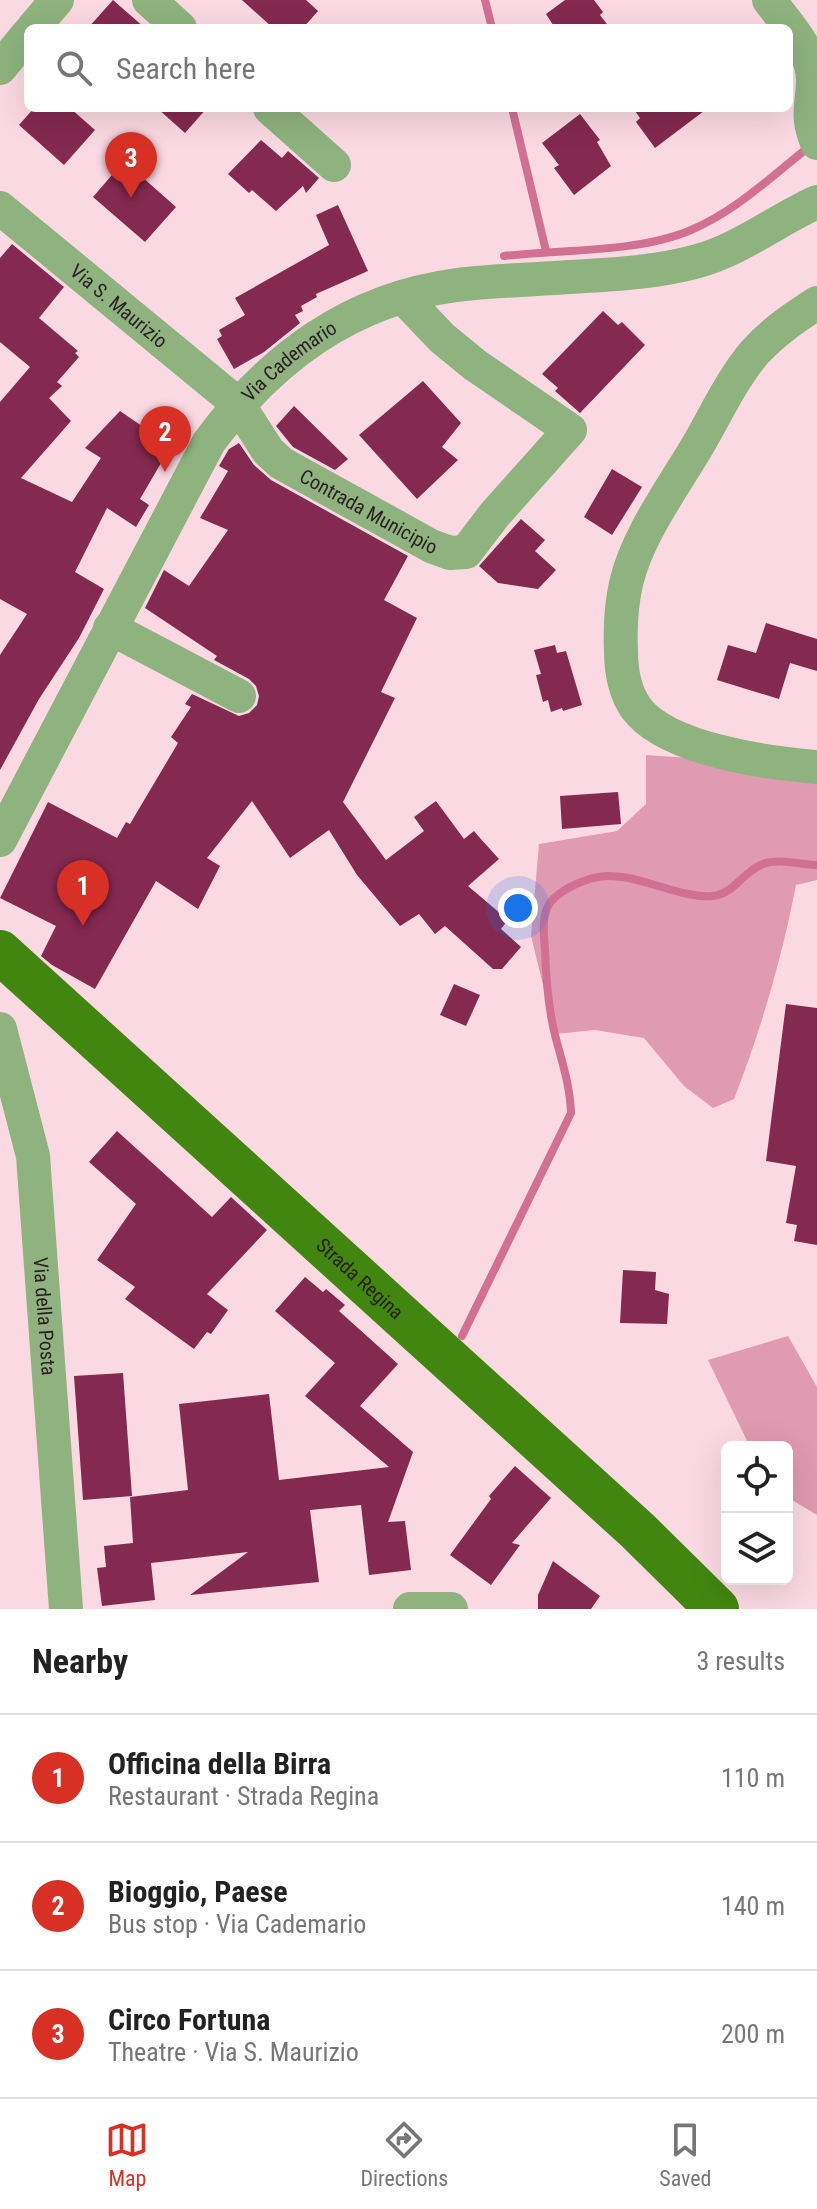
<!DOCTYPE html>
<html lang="en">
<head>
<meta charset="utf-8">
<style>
  :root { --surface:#fff; --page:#f2f2f2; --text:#222; --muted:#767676; --line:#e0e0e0; --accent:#d93025 }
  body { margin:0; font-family:"Roboto Condensed",sans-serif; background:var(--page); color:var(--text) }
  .controls { position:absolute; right:24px; bottom:24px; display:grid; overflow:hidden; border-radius:12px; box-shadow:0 8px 32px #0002 }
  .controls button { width:72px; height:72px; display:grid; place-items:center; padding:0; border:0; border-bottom:2px solid var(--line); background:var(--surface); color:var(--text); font:40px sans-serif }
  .you { position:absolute; left:518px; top:908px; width:28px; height:28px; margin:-20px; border:6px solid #fff; border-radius:50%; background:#1a73e8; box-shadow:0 0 0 12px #1a73e833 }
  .badge { display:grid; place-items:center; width:52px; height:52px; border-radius:50%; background:var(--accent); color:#fff; font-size:26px; font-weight:700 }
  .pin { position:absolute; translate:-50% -66px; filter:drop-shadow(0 2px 4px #0008) }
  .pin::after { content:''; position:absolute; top:42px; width:28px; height:24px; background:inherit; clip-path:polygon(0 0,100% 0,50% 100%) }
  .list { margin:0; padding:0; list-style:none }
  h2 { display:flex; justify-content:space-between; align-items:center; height:104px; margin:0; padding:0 32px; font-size:34px }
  h2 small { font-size:26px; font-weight:400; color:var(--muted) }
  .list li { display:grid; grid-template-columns:52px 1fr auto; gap:24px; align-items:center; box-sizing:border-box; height:128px; padding:0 32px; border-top:2px solid var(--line) }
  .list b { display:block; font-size:30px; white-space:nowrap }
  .list p { margin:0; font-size:26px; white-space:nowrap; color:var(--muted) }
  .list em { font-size:26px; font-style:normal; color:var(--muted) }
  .icon { flex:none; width:44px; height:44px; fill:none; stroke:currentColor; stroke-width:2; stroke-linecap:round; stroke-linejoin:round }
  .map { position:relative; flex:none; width:817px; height:1609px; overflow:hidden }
  .search { position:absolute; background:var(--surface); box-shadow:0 8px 32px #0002; left:24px; right:24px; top:24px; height:88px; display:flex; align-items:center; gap:20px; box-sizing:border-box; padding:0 28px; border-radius:12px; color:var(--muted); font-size:30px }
  .sheet { height:488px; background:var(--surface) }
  nav { display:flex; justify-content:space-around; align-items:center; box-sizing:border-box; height:112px; border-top:2px solid var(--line); background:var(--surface); font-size:22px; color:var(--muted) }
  nav a { display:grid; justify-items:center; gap:4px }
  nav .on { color:var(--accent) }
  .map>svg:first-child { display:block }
  .green { fill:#e09ab1 }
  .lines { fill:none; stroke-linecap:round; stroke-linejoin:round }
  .stream { stroke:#d27094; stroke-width:8 }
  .building { fill:#84294f }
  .minor { stroke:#8eb37e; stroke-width:34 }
  .major { stroke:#41870f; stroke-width:44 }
  .labels { text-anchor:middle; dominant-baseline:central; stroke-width:8; stroke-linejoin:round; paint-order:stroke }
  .street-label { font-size:20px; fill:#2b1f23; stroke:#fff }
</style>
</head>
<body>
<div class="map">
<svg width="817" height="1609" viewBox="0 0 817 1609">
  <rect width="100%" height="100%" fill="#fbd9e3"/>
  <path class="green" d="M 646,755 L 817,767 L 817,880 L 796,885 C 782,958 761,1030 734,1099 L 713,1108 L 684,1086 L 644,1038 L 595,1030 L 555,1034 L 531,936 L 539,844 L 617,831 L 646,804 Z
    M 788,1336 L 817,1387 L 817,1515 L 787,1497 L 787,1447 L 750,1447 L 708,1360 Z"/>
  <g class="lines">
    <path class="stream" d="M 485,0 L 492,28
      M 512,108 L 546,251
      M 504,256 C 561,249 638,253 691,230 C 736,211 772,176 810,146
      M 462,1336 L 571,1113 C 570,1085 562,1062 555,1035 C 548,1007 546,979 545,950 C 544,937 542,920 547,908 C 554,892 582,880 598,877 C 631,870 679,899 712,896 C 735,894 743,871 763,864 C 779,858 800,865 817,865"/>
  </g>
  <path class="building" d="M 113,0 L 145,28 L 88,28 Z
    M 242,0 L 306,0 L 318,11 L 303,28 L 273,28 Z
    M 565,0 L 594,0 L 603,12 L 600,15 L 610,28 L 555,28 L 546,14 Z
    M 34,108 L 70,108 L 95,130 L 64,165 L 19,125 Z
    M 157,108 L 207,108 L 185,133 Z
    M 633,108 L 708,108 L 655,148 L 636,122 L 640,118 Z
    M 580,114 L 600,140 L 597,142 L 611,166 L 574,195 L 554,168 L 559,165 L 542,143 Z
    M 261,140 L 282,158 L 288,151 L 319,178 L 306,193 L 303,186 L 276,211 L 252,190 L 249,193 L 228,174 Z
    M 124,161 L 176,207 L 145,242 L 93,197 Z
    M 338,205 L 368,271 L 316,294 L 317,297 L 301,306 L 303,311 L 295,315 L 300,323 L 264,352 L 234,369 L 217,339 L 222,336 L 219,330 L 245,315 L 235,298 L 329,245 L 316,215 Z
    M 12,244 L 64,287 L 39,318 L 78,351 L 75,353 L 79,357 L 57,382 L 62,386 L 49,398 L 71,421 L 21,478 L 72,502 L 101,458 L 85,448 L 120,411 L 171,446 L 140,499 L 149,505 L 136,527 L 107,508 L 75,572 L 104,589 L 79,638 L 39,699 L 0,770 L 0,655 L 27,614 L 0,599 L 0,402 L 30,367 L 0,342 L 0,258 Z
    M 603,311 L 618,325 L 622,322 L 645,345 L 580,413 L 555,391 L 558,388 L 542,374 Z
    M 423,381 L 461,423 L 442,447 L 458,460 L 417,499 L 359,435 Z
    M 294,406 L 348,459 L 335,470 L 293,447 L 276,426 Z
    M 239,443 L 254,465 L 271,480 L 408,556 L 384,600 L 417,618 L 381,692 L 395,698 L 343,802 L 386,860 L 424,831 L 414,817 L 436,801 L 464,839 L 474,831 L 480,838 L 499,859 L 468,886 L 508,920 L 501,929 L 521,947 L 502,969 L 493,969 L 445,926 L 435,934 L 419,914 L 400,926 L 357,875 L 329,830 L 290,858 L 252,801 L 207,858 L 220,866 L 198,909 L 156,881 L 95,989 L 52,965 L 41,956 L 56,926 L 0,898 L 48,802 L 117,838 L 126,822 L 130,824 L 178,743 L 171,737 L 191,707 L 185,704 L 192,694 L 239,716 L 249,713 L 257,705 L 259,696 L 256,686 L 249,679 L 214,660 L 217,656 L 145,608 L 164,570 L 189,586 L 228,530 L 200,518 L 228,471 L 219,466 L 229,449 Z
    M 612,469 L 642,487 L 612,535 L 584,517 Z
    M 521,519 L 545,540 L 535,551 L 556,570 L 538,589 L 498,583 L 479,566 Z
    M 766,623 L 817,639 L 817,671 L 790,663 L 779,699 L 717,680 L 728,645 L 756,653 Z
    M 555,645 L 557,653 L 566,651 L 582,705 L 563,711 L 562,708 L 551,712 L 548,700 L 543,702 L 536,675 L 541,674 L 534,650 Z
    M 618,792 L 621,824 L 562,829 L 560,796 Z
    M 454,984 L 480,995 L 466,1026 L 440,1015 Z
    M 786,1004 L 817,1008 L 817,1245 L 794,1241 L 797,1225 L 786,1223 L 796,1166 L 766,1161 Z
    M 117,1131 L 212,1217 L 231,1197 L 267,1230 L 207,1294 L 228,1310 L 211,1334 L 207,1332 L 194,1349 L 125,1299 L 135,1287 L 97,1260 L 136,1204 L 89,1162 Z
    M 623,1270 L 656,1272 L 655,1290 L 669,1294 L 667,1324 L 620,1323 Z
    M 305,1277 L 323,1292 L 326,1289 L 345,1305 L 339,1311 L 398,1364 L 360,1406 L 413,1452 L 388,1522 L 405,1521 L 411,1570 L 369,1575 L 361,1505 L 310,1510 L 319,1582 L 190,1595 L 248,1552 L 151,1563 L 155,1600 L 102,1606 L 97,1568 L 106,1567 L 104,1546 L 133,1543 L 130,1497 L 188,1490 L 179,1404 L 269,1394 L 279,1480 L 389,1467 L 305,1396 L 335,1363 L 275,1311 Z
    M 123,1373 L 132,1496 L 83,1500 L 74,1376 Z
    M 515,1466 L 551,1498 L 512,1543 L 520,1545 L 491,1585 L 450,1555 L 491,1499 L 489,1496 Z
    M 553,1561 L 600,1596 L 591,1609 L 538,1609 L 538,1595 Z"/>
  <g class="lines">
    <g class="minor">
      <path d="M 149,0 L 180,28"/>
      <path d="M 769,0 C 786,23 814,51 813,82 C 812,109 806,114 817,143"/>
      <path d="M 33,28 L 57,0"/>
      <path d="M 0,68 L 28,34"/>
      <path d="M 270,108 L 334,165"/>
      <path id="s1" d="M 0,208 L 238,404 L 268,451 L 281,463 L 431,546 L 450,553 L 466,552 L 495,514 L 570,430 L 475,365 L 442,338 L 403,297"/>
      <path d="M 817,303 C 794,318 773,332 755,352 C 732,379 716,414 698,445 C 674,486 636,537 626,584 C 621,606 620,629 621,651 C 621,671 625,692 636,708 C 667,750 769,763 817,767"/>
      <path d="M 110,628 L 239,696"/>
      <path id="s2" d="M 0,840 L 209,442 C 272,357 351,299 457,285 C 489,281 522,280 554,278 C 602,275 651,274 698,261 C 741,249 777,220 817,202"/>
      <path id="s3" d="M 0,1029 L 33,1156 L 66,1609"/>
      <path d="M 410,1609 L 451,1609"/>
    </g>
    <path class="major" id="s4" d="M 0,952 L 638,1531 L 717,1609"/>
  </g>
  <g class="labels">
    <g class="street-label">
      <text stroke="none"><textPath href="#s1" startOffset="154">Via S. Maurizio</textPath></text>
      <text stroke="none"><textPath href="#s2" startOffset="564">Via Cademario</textPath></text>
      <text stroke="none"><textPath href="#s1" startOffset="482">Contrada Municipio</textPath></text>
      <text stroke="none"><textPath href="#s4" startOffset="486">Strada Regina</textPath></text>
      <text stroke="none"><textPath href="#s3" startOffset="292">Via della Posta</textPath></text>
    </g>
  </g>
</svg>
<div class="controls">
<button><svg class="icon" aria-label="locate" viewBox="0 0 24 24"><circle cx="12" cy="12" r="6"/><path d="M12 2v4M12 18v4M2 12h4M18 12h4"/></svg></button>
<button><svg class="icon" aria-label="layers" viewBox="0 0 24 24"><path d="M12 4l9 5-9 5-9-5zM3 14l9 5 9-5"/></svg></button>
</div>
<div class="you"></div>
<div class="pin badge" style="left:83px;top:926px">1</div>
<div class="pin badge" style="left:165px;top:472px">2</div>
<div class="pin badge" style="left:131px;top:198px">3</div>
<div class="search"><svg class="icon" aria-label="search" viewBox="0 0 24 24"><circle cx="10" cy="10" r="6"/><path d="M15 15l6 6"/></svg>Search here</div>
</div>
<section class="sheet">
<h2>Nearby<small>3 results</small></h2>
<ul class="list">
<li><span class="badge">1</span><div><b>Officina della Birra</b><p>Restaurant · Strada Regina</p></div><em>110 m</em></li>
<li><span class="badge">2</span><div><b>Bioggio, Paese</b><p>Bus stop · Via Cademario</p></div><em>140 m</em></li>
<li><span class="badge">3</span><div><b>Circo Fortuna</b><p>Theatre · Via S. Maurizio</p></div><em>200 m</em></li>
</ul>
</section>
<nav>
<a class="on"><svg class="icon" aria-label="map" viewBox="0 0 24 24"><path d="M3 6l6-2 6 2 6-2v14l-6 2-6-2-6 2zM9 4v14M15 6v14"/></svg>Map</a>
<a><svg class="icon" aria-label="directions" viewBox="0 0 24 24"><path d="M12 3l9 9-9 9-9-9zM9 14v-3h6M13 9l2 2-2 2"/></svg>Directions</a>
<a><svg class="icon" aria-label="saved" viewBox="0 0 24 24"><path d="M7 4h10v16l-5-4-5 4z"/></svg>Saved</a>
</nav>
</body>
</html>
